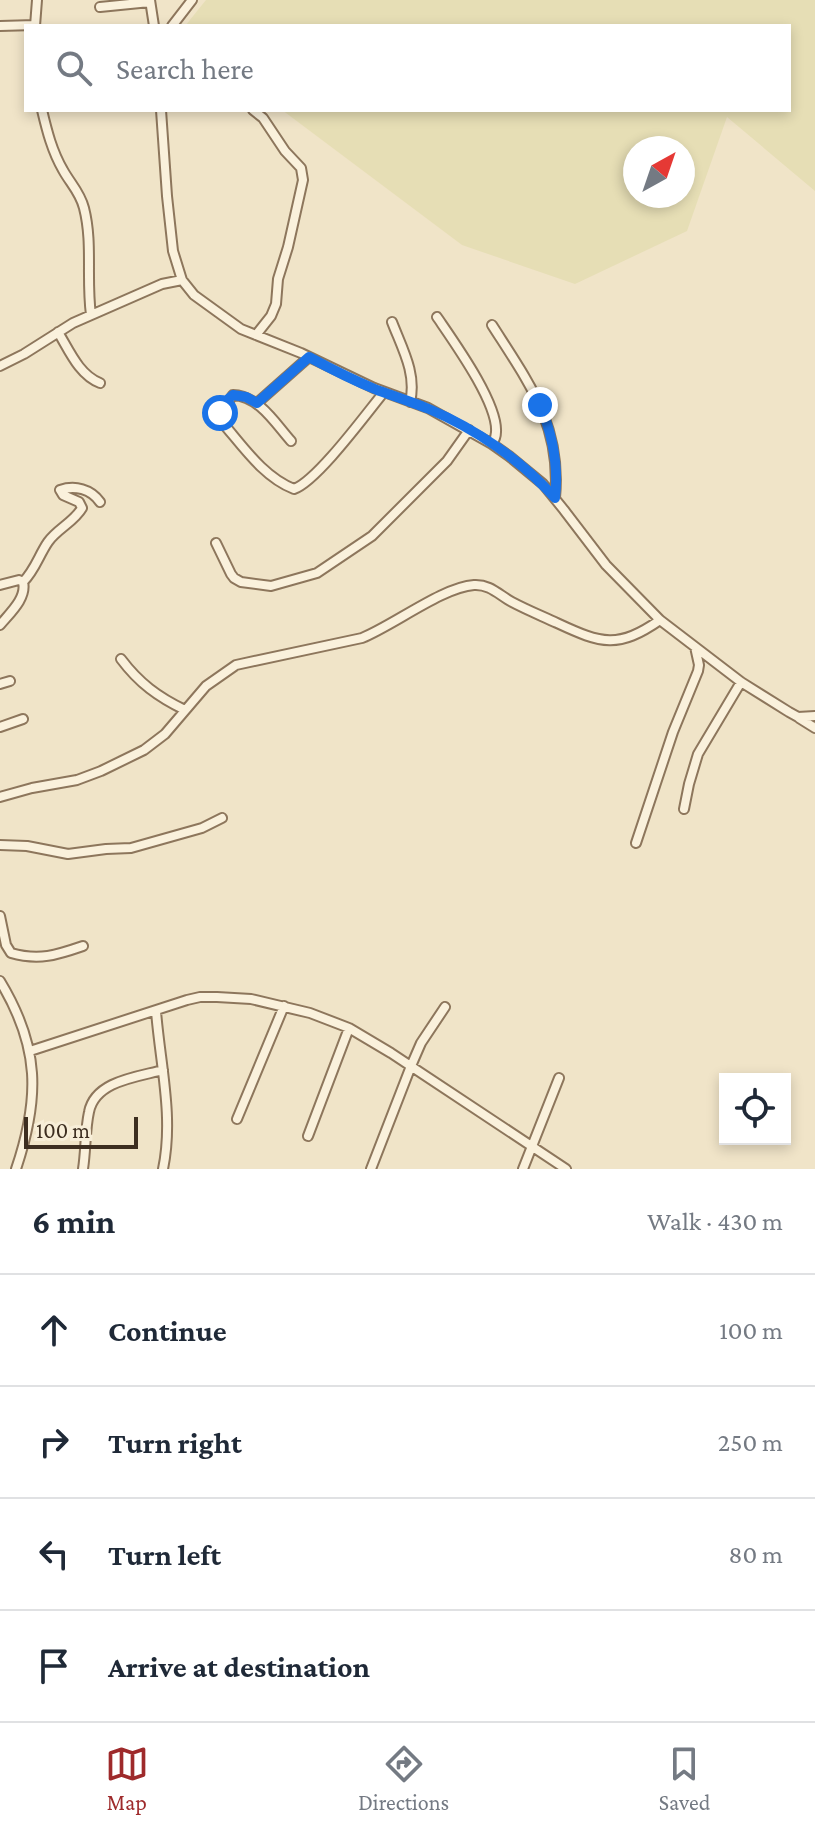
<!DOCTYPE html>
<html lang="en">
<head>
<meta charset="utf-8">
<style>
  :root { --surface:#fff; --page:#f2f2f3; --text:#1f2937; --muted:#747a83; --line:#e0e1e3; --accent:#9e2a2b }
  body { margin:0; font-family:"Crimson Pro",serif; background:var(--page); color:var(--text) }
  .controls { position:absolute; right:24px; bottom:24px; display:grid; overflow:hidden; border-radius:0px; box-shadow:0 4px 12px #0003 }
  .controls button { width:72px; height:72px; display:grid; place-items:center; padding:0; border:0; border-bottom:2px solid var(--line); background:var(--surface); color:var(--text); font:40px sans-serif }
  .compass { position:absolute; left:623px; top:136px; width:72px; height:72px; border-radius:50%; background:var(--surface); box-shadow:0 4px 12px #0003; rotate:40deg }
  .scale { position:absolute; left:24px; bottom:20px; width:114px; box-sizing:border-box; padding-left:8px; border:4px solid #3d2e20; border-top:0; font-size:22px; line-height:28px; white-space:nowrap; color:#3d2e20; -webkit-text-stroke:6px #f7eed8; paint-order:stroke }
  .stop { position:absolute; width:24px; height:24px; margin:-18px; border:6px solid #1a73e8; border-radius:50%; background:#fff }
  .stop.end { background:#1a73e8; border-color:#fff; box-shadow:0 2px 8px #0008 }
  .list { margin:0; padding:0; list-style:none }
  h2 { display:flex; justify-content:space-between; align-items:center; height:104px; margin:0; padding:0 32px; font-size:34px }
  h2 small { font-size:26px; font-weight:400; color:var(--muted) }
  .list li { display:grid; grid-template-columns:52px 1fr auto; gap:24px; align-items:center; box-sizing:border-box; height:112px; padding:0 32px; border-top:2px solid var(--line) }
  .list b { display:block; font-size:30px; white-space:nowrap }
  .list em { font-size:26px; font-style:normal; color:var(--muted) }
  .icon { flex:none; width:44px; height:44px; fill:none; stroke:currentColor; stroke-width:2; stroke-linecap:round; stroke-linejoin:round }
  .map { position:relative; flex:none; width:815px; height:1169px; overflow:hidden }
  .search { position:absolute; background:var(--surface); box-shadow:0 4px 12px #0003; left:24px; right:24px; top:24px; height:88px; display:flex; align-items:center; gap:20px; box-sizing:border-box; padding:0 28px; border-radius:0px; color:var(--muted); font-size:30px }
  .sheet { height:552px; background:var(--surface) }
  nav { display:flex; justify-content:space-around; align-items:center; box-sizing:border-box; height:112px; border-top:2px solid var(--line); background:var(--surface); font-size:22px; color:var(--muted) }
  nav a { display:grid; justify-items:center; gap:4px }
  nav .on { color:var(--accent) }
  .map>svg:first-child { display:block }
  .farmland { fill:#e6deb5; fill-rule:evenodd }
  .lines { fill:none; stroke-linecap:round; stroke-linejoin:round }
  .minor-casing { stroke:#8d765c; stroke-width:12 }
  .minor { stroke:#faf1dc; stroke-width:8 }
  .route { stroke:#1a73e8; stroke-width:10 }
</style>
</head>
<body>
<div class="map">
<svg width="815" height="1169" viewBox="0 0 815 1169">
  <rect width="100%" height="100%" fill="#f0e4c8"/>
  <path class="farmland" d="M 206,0 L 815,0 L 815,191 L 727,117 L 687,231 L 575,284 L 462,245 L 282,110 L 789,110 L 789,26 L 185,26 ZM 635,148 L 683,148 L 683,196 L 635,196 Z"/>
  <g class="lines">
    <g class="minor-casing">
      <path id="minor" d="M 150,0 L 154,26
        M 100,7 L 150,2
        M 0,26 L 35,25
        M 35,26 L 37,0
        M 172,26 L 192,0
        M 42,110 C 47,131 52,151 63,170 C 70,183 80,192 84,208 C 93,243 86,279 91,315
        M 161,110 L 167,196 L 173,251 L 182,280 L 194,295 L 241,329 L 301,353 L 374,388 L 428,408 L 492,444 L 509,456 L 543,484 L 564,510 L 606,565 L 660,620 L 741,682 L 789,712 L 798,717 L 815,716
        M 253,110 L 263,118 L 285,151 L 301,168 L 303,180 L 288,247 L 278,279 L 276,304 L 271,316 L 256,335
        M 437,317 C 454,342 498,403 496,432 C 496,435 494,441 492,444
        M 392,322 C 402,348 417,374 410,402
        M 492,325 C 529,383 562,426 555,498
        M 58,332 C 69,350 79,375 100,383
        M 0,366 L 24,354 L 73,323 L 162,284 L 182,280
        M 257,403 L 309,357
        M 291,441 C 275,423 259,396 233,395 L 220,413 L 221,421 C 242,445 263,477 294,489 C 317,481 366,414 384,392
        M 216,543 L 231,574 L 234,578 L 241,582 L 271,586 L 317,573 L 372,536 L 447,461 L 469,430
        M 23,582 C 35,570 39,555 48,542 C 57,529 74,522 82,508 L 79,502 L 63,495 L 60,490 C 75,485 91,489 100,502
        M 0,585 L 19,580 L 23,582 C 27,598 10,613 0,625
        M 121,659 C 139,683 158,697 185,710
        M 0,684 L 10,681
        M 799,718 L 815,728
        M 0,727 L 23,719
        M 0,797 L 32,788 L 77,780 L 101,771 L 144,750 L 165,734 L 206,686 L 236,665 L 362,638 C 394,625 443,587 474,585 C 490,584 499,595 512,602 C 527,610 542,616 557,623 C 602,644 618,649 660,620
        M 684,809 L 689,784 L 698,754 L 741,682
        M 636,843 L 673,732 L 698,671 L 699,665 L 695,647
        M 0,845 L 27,846 L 68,854 L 106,849 L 131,848 L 202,828 L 222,818
        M 0,916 L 6,945 L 11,953 C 39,961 57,955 83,946
        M 0,981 C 40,1047 40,1098 16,1169
        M 156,1011 C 160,1063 174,1117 163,1169
        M 30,1051 L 187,1000 L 200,997 L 217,997 L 251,999 L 310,1013 L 349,1028 L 391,1053 L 566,1169
        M 237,1119 L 284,1006
        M 308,1136 L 349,1028
        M 83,1169 C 86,1150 85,1130 89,1112 C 95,1081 137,1077 163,1070
        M 371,1169 L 411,1066 L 421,1043 L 445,1007
        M 523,1169 L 559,1078"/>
    </g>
    <use href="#minor" class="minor"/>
  </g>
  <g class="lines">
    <path class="route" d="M 220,413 L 227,400 L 233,395 L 246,397 L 257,403 L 309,357 C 331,369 353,380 377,390 C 394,396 412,402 429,409 C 476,429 521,460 555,498 C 559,465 553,436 540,405"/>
  </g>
</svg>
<div class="controls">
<button><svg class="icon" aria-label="locate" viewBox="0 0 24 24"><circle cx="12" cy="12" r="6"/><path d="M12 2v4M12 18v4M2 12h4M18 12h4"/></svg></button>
</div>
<svg class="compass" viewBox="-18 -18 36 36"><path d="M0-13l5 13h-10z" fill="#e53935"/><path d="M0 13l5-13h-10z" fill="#747a83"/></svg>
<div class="scale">100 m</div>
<div class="stop" style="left:220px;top:413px"></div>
<div class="stop end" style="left:540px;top:405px"></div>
<div class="search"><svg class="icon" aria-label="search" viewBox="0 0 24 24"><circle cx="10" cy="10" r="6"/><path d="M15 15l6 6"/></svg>Search here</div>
</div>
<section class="sheet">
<h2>6 min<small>Walk · 430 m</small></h2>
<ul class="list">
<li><svg class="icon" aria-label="ahead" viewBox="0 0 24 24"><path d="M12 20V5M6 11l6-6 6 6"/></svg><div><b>Continue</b></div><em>100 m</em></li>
<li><svg class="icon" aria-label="right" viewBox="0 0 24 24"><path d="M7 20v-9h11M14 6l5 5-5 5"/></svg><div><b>Turn right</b></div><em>250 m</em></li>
<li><svg class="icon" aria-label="left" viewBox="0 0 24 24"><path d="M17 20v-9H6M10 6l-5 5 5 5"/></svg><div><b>Turn left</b></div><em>80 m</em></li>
<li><svg class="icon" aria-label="arrive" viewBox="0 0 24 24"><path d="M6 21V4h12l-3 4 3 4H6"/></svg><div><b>Arrive at destination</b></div></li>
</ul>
</section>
<nav>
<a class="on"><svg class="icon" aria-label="map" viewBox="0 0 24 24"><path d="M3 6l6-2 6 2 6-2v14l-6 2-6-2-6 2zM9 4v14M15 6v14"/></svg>Map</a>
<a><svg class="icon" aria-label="directions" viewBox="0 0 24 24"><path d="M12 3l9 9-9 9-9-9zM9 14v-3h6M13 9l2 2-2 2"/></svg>Directions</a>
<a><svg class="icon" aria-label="saved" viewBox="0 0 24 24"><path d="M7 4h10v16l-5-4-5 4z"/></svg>Saved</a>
</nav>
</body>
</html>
